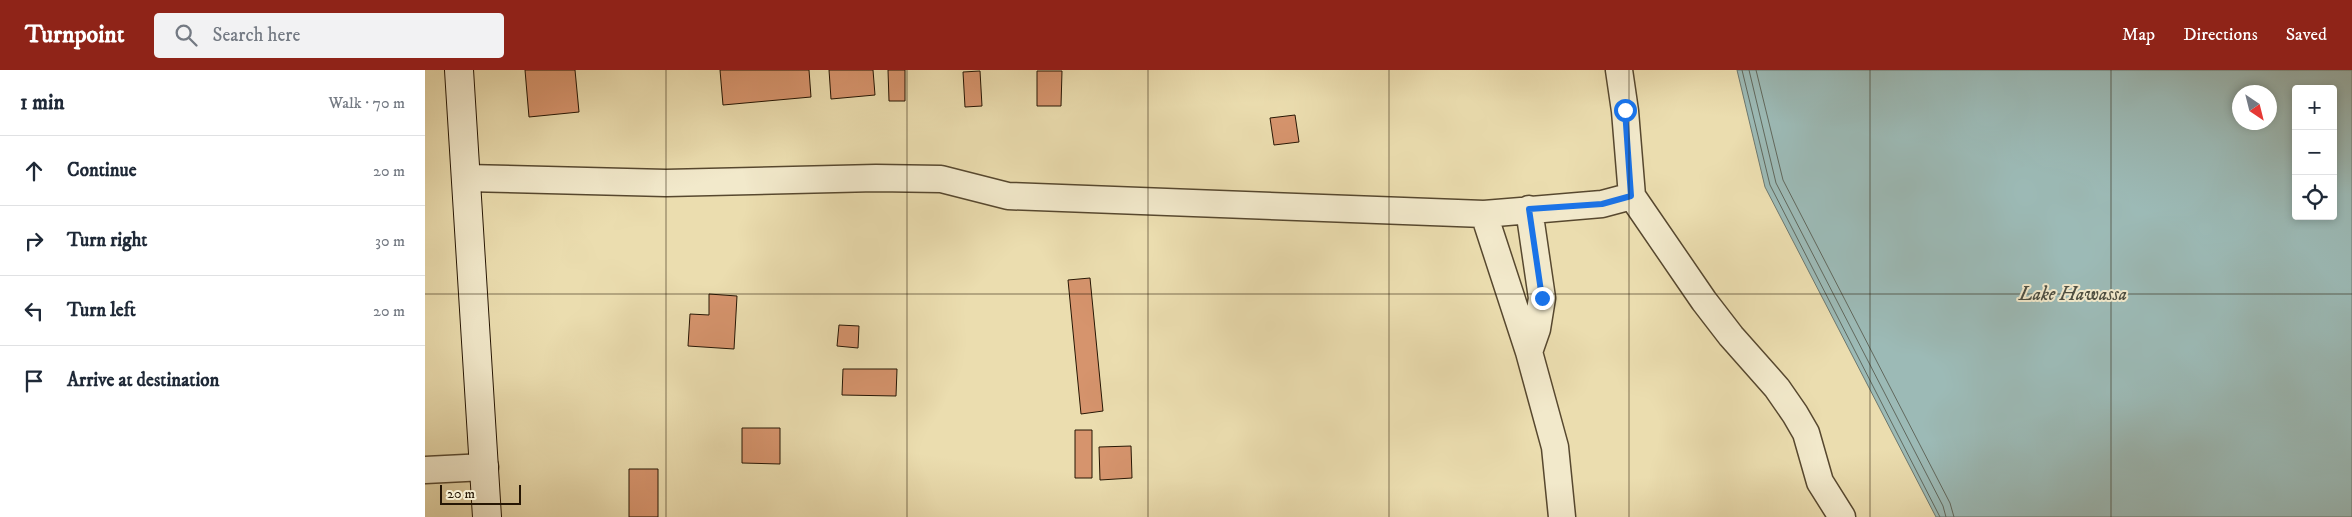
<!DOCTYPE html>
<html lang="en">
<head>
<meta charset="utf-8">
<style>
  :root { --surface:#fff; --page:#f2f2f3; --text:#1f2937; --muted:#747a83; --line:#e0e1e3; --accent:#8f2418 }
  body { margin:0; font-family:"IM FELL DW Pica",serif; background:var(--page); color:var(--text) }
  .controls { position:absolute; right:15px; top:15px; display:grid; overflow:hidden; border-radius:5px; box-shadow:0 2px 8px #0003 }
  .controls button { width:45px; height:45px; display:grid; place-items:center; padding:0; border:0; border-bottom:1px solid var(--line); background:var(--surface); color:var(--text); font:25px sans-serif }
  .compass { position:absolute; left:1807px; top:15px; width:45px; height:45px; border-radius:50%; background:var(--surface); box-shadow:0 2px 8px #0003; rotate:145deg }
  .scale { position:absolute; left:15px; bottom:12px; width:81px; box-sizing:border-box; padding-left:5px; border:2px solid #261604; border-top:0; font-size:14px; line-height:18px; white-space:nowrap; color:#261604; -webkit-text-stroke:4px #f2e9cb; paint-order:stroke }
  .stop { position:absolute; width:15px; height:15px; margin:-11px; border:4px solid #1a73e8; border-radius:50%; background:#fff }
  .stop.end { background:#1a73e8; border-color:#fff; box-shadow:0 1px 5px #0008 }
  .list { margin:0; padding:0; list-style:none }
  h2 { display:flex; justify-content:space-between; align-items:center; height:65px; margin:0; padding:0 20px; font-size:21px }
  h2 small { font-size:16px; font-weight:400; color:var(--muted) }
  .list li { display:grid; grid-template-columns:32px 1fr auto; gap:15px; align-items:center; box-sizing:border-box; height:70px; padding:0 20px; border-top:1px solid var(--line) }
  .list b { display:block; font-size:19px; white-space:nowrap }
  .list em { font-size:16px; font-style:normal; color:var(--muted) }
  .icon { flex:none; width:28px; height:28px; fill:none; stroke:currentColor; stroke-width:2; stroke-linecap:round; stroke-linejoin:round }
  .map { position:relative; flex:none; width:1927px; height:447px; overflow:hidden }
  header { display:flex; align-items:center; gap:30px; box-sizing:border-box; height:70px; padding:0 25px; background:var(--accent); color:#fff }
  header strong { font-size:24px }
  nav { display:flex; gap:28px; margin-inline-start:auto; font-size:18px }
  .search { width:350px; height:45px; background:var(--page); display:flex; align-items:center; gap:12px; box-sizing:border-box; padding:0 18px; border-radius:5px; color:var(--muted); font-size:19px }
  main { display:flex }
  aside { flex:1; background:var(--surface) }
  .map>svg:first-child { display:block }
  .water { fill:#9cbab6; stroke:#6d786f; fill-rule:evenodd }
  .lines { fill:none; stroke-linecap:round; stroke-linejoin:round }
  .shore { stroke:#61685d; stroke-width:1 }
  .building { fill:#d6946d; stroke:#261604 }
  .street-casing { stroke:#57482f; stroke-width:29 }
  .secondary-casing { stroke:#261604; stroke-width:30 }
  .street { stroke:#f2e9cb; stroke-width:26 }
  .secondary { stroke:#f2e9cb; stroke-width:28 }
  .route { stroke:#1a73e8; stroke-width:6 }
  .grid { fill:none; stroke:#261604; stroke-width:1; stroke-opacity:0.55 }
  .labels { text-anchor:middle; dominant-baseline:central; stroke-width:4; stroke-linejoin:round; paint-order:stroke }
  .water-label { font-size:19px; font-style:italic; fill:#4f4f42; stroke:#f2e9cb }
</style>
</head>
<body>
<header>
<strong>Turnpoint</strong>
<div class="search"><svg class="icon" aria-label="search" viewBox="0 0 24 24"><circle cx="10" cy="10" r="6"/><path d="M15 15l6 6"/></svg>Search here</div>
<nav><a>Map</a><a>Directions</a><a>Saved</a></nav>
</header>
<main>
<aside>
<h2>1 min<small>Walk · 70 m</small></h2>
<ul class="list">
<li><svg class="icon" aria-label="ahead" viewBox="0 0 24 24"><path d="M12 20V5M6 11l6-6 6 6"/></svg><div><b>Continue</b></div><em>20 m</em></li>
<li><svg class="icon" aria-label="right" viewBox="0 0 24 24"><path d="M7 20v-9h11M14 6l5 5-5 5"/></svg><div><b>Turn right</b></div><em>30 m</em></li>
<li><svg class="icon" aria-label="left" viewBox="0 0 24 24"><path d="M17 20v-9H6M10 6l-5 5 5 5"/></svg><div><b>Turn left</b></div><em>20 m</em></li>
<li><svg class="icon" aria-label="arrive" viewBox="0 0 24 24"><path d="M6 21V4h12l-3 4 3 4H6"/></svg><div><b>Arrive at destination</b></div></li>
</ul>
</aside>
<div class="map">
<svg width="1927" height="447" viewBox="0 0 1927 447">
  <rect width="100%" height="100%" fill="#ebddaf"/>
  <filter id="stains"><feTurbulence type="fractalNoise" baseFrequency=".004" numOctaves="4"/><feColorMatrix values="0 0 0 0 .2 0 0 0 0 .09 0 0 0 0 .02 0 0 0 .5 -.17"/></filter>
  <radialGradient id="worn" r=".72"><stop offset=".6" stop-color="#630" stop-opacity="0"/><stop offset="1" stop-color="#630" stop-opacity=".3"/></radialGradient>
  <path class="water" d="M 1312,0 L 1927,0 L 1927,447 L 1511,447 L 1340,117 ZM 1871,19 L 1908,19 L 1908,146 L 1871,146 ZM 1814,22 L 1844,22 L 1844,52 L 1814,52 Z"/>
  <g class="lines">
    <path class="shore" d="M 1317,0 L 1345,115 L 1515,447
      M 1324,0 L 1351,113 L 1518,436 L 1521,447
      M 1331,0 L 1358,110 L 1525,433 L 1529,447"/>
  </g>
  <path class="building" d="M 100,0 L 150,0 L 154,42 L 104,47 Z
    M 295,0 L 384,0 L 386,27 L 298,35 Z
    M 404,0 L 448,0 L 450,25 L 406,29 Z
    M 463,0 L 480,0 L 480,31 L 464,31 Z
    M 555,1 L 557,36 L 540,37 L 538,2 Z
    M 612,1 L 637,1 L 636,36 L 612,36 Z
    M 870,45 L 874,72 L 849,75 L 845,48 Z
    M 665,208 L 678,341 L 656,344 L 643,210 Z
    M 284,224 L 312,226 L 309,279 L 263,276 L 265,244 L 284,245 Z
    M 414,255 L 434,256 L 433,278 L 412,276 Z
    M 418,299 L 472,299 L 471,326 L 417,325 Z
    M 317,358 L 355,358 L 355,394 L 317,393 Z
    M 650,360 L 667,360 L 667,408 L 650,408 Z
    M 706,376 L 707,408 L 675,410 L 674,377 Z
    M 204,399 L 233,399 L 233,447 L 204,447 Z"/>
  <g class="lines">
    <g class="street-casing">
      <path id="street" d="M 1194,0 L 1200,41 L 1207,126 L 1279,231 L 1306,266 L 1352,318 L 1370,344 L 1381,363 L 1395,412 L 1417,447
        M 41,108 L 241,113 L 451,108 L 516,109 L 583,126 L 1059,144 L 1177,134 L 1207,126
        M 1104,139 L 1117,228 L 1112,259 L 1104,282
        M 1059,144 L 1104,282 L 1130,377 L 1137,447
        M 0,400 L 60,397"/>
    </g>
    <g class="secondary-casing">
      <path id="secondary" d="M 34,0 L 62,447"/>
    </g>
    <use href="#street" class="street"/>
    <use href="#secondary" class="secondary"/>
  </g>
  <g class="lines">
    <path class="route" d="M 1117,228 L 1104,139 L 1177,134 L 1206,126 L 1200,40"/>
  </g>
  <path class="grid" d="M 241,0 L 241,447M 482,0 L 482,447M 723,0 L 723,447M 964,0 L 964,447M 1204,0 L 1204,447M 1445,0 L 1445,447M 1686,0 L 1686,447M 0,224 L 1927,224"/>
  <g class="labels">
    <g class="water-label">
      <text x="1648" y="224">Lake Hawassa</text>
    </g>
  </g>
  <rect width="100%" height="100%" filter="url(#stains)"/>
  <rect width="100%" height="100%" fill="url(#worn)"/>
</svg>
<div class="controls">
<button>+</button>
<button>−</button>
<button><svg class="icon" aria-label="locate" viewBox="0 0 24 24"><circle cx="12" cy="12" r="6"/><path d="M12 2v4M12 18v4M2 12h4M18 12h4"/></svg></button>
</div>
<svg class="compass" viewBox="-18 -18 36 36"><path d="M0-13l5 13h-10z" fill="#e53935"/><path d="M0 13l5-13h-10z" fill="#747a83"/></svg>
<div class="scale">20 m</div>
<div class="stop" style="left:1200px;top:40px"></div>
<div class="stop end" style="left:1117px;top:228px"></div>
</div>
</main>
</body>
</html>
